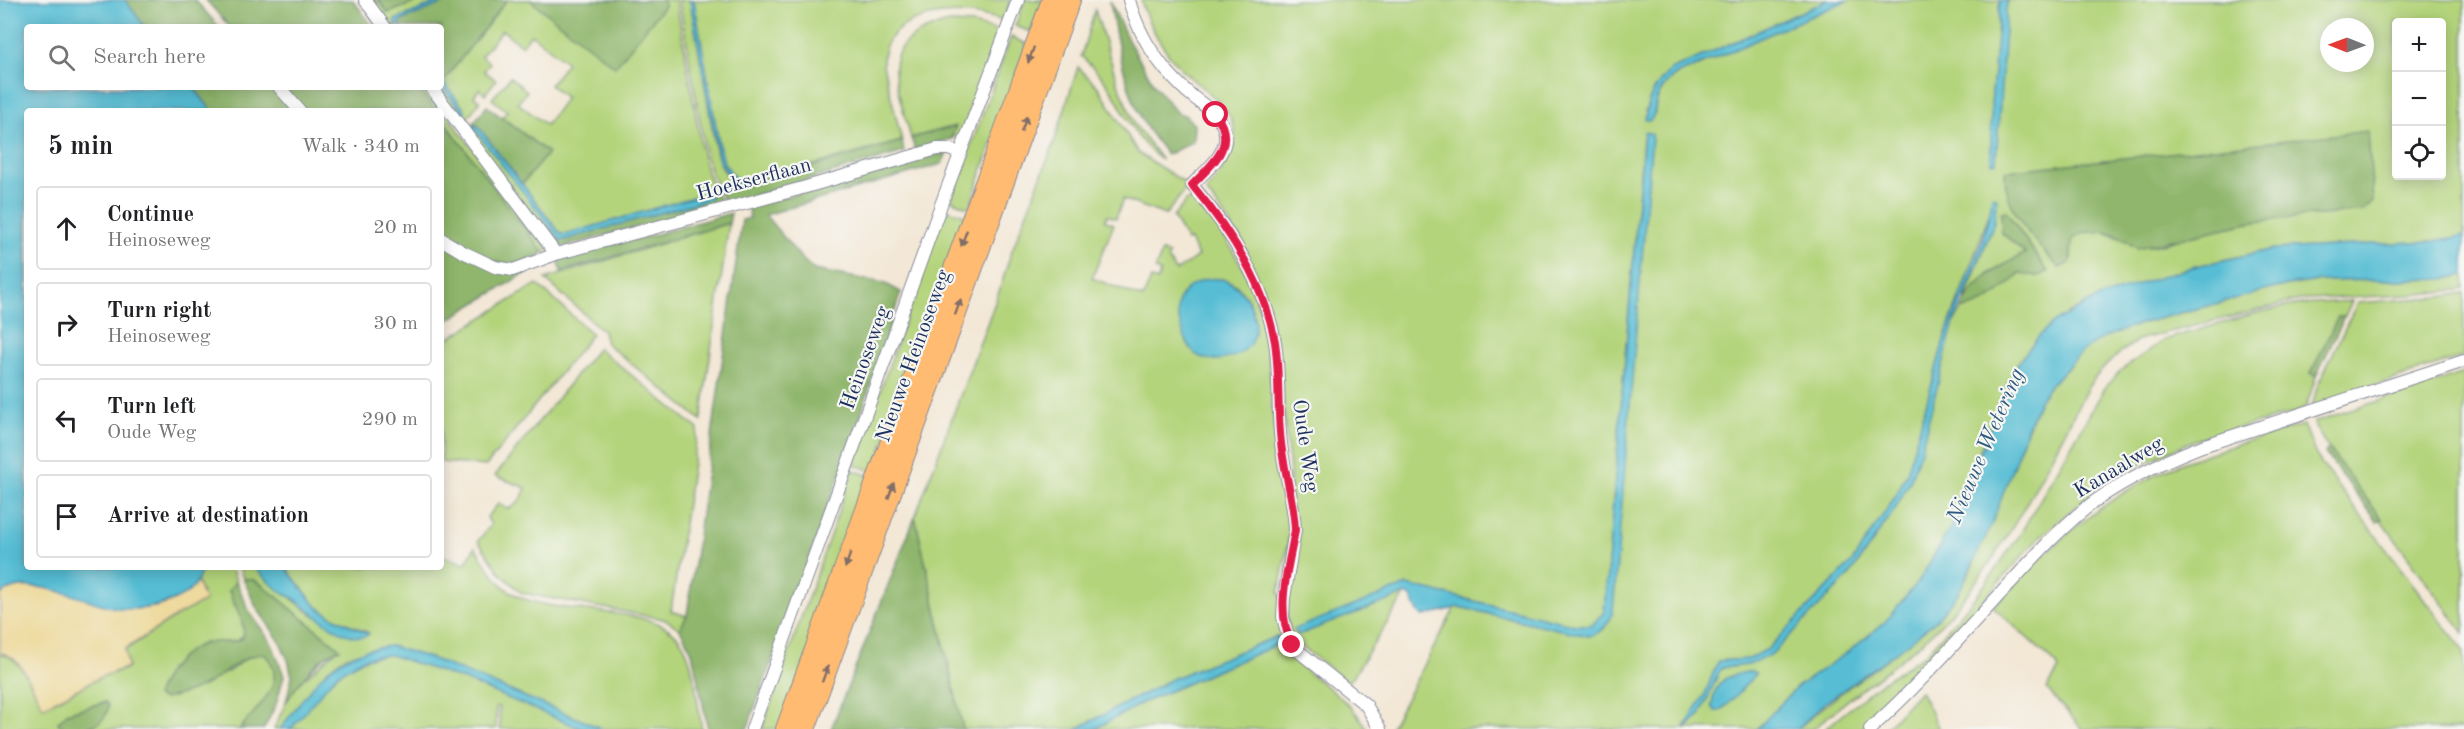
<!DOCTYPE html>
<html lang="en">
<head>
<meta charset="utf-8">
<style>
  :root { --surface:#fff; --page:#f6f6f6; --text:#202124; --muted:#757577; --line:#e0e0e0 }
  body { margin:0; font-family:"Old Standard TT",serif; background:var(--page); color:var(--text) }
  .controls { position:absolute; right:18px; top:18px; display:grid; overflow:hidden; border-radius:6px; box-shadow:0 3px 15px #0003 }
  .controls button { width:54px; height:54px; display:grid; place-items:center; padding:0; border:0; border-bottom:2px solid var(--line); background:var(--surface); color:var(--text); font:30px sans-serif }
  .compass { position:absolute; left:2320px; top:18px; width:54px; height:54px; border-radius:50%; background:var(--surface); box-shadow:0 3px 15px #0003; rotate:271deg }
  .stop { position:absolute; width:18px; height:18px; margin:-14px; border:4px solid #e11d48; border-radius:50%; background:#fff }
  .stop.end { background:#e11d48; border-color:#fff; box-shadow:0 2px 6px #0008 }
  .list { margin:0; padding:0; list-style:none }
  h2 { display:flex; justify-content:space-between; align-items:center; height:78px; margin:0; padding:0 24px; font-size:26px }
  h2 small { font-size:20px; font-weight:400; color:var(--muted) }
  .list li { display:grid; grid-template-columns:39px 1fr auto; gap:18px; align-items:center; box-sizing:border-box; height:84px; margin:0 12px 12px; padding:0 12px; border:2px solid var(--line); border-radius:6px }
  .list b { display:block; font-size:22px; white-space:nowrap }
  .list p { margin:0; font-size:20px; white-space:nowrap; color:var(--muted) }
  .list em { font-size:20px; font-style:normal; color:var(--muted) }
  .icon { flex:none; width:33px; height:33px; fill:none; stroke:currentColor; stroke-width:2; stroke-linecap:round; stroke-linejoin:round }
  .map { position:relative; flex:none; width:2464px; height:729px; overflow:hidden }
  .search { position:absolute; background:var(--surface); box-shadow:0 3px 15px #0003; left:24px; top:24px; width:420px; height:66px; display:flex; align-items:center; gap:15px; box-sizing:border-box; padding:0 21px; border-radius:6px; color:var(--muted); font-size:22px }
  .panel { position:absolute; background:var(--surface); box-shadow:0 3px 15px #0003; left:24px; top:108px; width:420px; height:462px; border-radius:6px }
  .map>svg:first-child { display:block }
  .green { fill:#b4d47c; stroke:#68826d; stroke-width:1.5; fill-rule:evenodd }
  .forest { fill:#8fb66c; stroke:#557265; stroke-width:1.5 }
  .sand { fill:#eeda9e; stroke:#84847e; stroke-width:1.5 }
  .water { fill:#56bdd4; stroke:#387699; stroke-width:1.5 }
  .lines { fill:none; stroke-linecap:round; stroke-linejoin:round }
  .minor-casing { stroke:#878b9a; stroke-width:14 }
  .trunk-casing { stroke:#878b9a; stroke-width:22 }
  .minor { stroke:#fff; stroke-width:12 }
  .trunk { stroke:#ffbb71; stroke-width:20 }
  .oneway { fill:#826e67 }
  .route { stroke:#e11d48; stroke-width:8 }
  .labels { text-anchor:middle; dominant-baseline:central; stroke-width:4.5; stroke-linejoin:round; paint-order:stroke }
  .street-label { font-size:21px; fill:#1b2f5e; stroke:#f6f6f2 }
  .water-label { font-size:22px; font-style:italic; fill:#2d5a81; stroke:#f6f6f2 }
</style>
</head>
<body>
<div class="map">
<svg width="2464" height="729" viewBox="0 0 2464 729">
  <rect width="100%" height="100%" fill="#f6f6f2"/>
  <filter id="ink" filterUnits="userSpaceOnUse"><feTurbulence type="fractalNoise" baseFrequency=".0167" numOctaves="2"/><feDisplacementMap in="SourceGraphic" scale="12" xChannelSelector="R" yChannelSelector="G"/><feConvolveMatrix kernelMatrix="1 2 1 2 8 2 1 2 1" color-interpolation-filters="sRGB"/></filter>
  <filter id="wash" filterUnits="userSpaceOnUse"><feTurbulence type="fractalNoise" baseFrequency=".008" numOctaves="4" result="noise"/><feDisplacementMap in="SourceGraphic" scale="24" xChannelSelector="R" yChannelSelector="G"/><feGaussianBlur stdDeviation="1.35" result="paint"/><feColorMatrix in="noise" values="0 0 0 0 0 0 0 0 0 0 0 0 0 0 0 0 0 1.4 0 .05"/><feComposite in="paint" operator="in"/></filter>
  <g filter="url(#wash)">
    <rect width="100%" height="100%" fill="#f3e7d5"/>
    <path class="green" d="M 370,0 L 378,0 L 388,13 L 421,0 L 443,0 L 395,20 L 397,27 L 390,27 Z
      M 507,0 L 530,0 L 615,66 L 664,6 L 663,0 L 676,0 L 703,157 L 708,175 L 717,193 L 710,195 L 707,193 L 564,235 L 561,234 L 522,184 L 547,152 L 502,117 L 507,111 L 492,99 L 510,77 L 527,91 L 518,103 L 546,125 L 566,98 L 550,85 L 567,63 L 531,34 L 522,46 L 502,30 L 481,56 L 490,63 L 484,71 L 496,80 L 485,94 L 479,89 L 474,96 L 480,101 L 466,120 L 464,121 L 435,87 L 441,86 L 463,114 L 465,110 L 443,82 Z
      M 679,0 L 690,0 L 716,151 L 721,167 L 736,186 L 720,192 L 711,173 L 706,156 Z
      M 694,0 L 1010,0 L 1003,21 C 966,6 880,9 883,65 L 902,141 L 740,185 L 724,163 L 720,150 Z
      M 1025,0 L 1043,0 L 1031,32 L 1015,26 Z
      M 1141,0 L 1828,0 L 1671,70 C 1657,82 1651,94 1645,112 L 1655,113 C 1655,97 1663,86 1674,76 L 1848,0 L 2000,0 L 1991,105 L 1996,144 L 2007,0 L 2464,0 L 2464,236 L 2434,241 L 2274,249 L 2192,267 L 2096,299 L 2069,313 L 2039,336 L 2020,360 L 1989,426 L 1952,525 L 1919,581 L 1884,623 L 1849,651 L 1797,687 L 1757,729 L 1686,729 L 1700,715 L 1721,668 L 1739,666 L 1784,641 L 1849,576 L 1895,509 L 1910,481 L 1953,325 L 1962,309 C 1979,307 2008,286 2020,274 L 2038,276 L 2048,272 L 2006,211 L 2002,212 L 2002,233 L 2025,253 L 1988,274 L 1965,299 L 1994,222 L 1990,212 L 1945,336 L 1907,474 L 1895,497 L 1852,562 L 1768,649 L 1749,659 L 1718,661 L 1705,694 L 1684,729 L 1390,729 L 1455,608 L 1459,607 L 1588,636 L 1603,630 L 1611,618 L 1652,134 L 1645,132 L 1643,138 L 1604,612 L 1592,625 L 1575,625 L 1407,585 L 1298,635 L 1406,593 L 1349,683 L 1302,647 L 1291,635 L 1287,617 L 1290,471 L 1280,377 L 1243,247 L 1228,221 L 1206,191 C 1231,160 1251,132 1216,99 C 1208,91 1199,86 1191,78 C 1169,59 1148,28 1141,0 ZM 2396,22 L 2442,22 L 2442,176 L 2396,176 ZM 2329,27 L 2365,27 L 2365,63 L 2329,63 ZM 2368,132 L 2368,207 L 2363,211 C 2317,215 2271,218 2226,227 C 2200,231 2175,243 2150,246 C 2128,249 2099,216 2072,240 L 2071,260 L 2047,255 L 2024,227 L 2013,207 L 2006,171 ZM 1752,671 L 1756,674 L 1724,708 L 1724,679 Z
      M 1095,10 L 1117,81 L 1135,125 L 1162,160 C 1135,142 1126,114 1110,88 C 1102,76 1092,66 1081,56 Z
      M 949,23 L 972,24 L 999,31 L 961,134 L 951,139 L 955,126 L 911,138 C 896,79 871,41 949,23 Z
      M 1011,37 L 1027,44 L 969,208 L 951,200 Z
      M 1078,67 L 1099,88 L 1138,153 L 1187,184 L 1182,194 L 1165,215 L 1123,199 L 1116,218 L 1107,215 L 1105,221 L 1114,224 L 1092,278 L 1143,298 L 1151,279 L 1158,281 L 1160,272 L 1155,270 L 1162,252 L 1169,254 L 1167,258 L 1176,271 L 1198,256 L 1190,240 L 1187,241 L 1173,217 L 1187,200 L 1197,199 L 1205,205 L 1248,276 L 1266,330 L 1276,450 L 1289,515 L 1290,530 L 1279,592 L 1296,652 L 1296,663 C 1320,683 1352,701 1367,729 L 1095,729 L 1142,703 L 1281,643 L 1278,636 L 1174,678 L 1076,729 L 963,729 L 915,517 L 1000,289 L 1011,253 L 1054,143 ZM 1207,279 C 1211,279 1216,278 1221,279 C 1262,285 1275,369 1206,357 L 1196,283 Z
      M 418,87 L 426,87 L 549,250 L 544,253 L 441,117 L 441,111 L 436,111 Z
      M 473,123 L 475,129 L 559,238 L 559,248 L 470,134 Z
      M 947,210 L 965,215 L 874,471 L 854,465 L 943,212 Z
      M 729,223 L 701,420 L 606,343 L 603,331 L 545,279 Z
      M 2464,275 L 2464,289 L 2412,295 L 2303,299 L 2141,339 C 2119,351 2103,366 2088,387 C 2046,468 2004,557 1941,624 C 1902,664 1854,691 1814,729 L 1798,729 C 1856,673 1930,644 1971,570 L 2039,401 L 2051,384 L 2085,349 L 2105,337 L 2143,323 L 2287,285 L 2322,281 L 2446,279 Z
      M 537,284 L 592,334 L 486,466 L 441,462 L 441,343 Z
      M 2464,293 L 2464,356 L 2312,407 L 2317,387 L 2357,303 L 2440,297 Z
      M 2352,301 L 2345,316 L 2338,317 L 2311,373 L 2316,376 L 2306,407 L 2300,411 L 2192,441 L 2128,470 L 2105,483 L 2040,537 L 1946,641 L 1861,729 L 1825,729 L 1882,682 L 1926,654 L 1979,593 L 2019,536 L 2106,386 L 2120,371 L 2164,340 L 2256,313 L 2299,304 Z
      M 598,348 L 698,429 L 671,611 L 687,616 L 680,629 L 668,621 L 659,618 L 522,593 L 501,574 L 478,541 L 491,525 L 487,517 L 499,503 L 506,509 C 518,507 522,498 526,488 L 495,476 Z
      M 2464,373 L 2464,633 L 2328,448 L 2315,427 L 2314,422 Z
      M 2303,425 L 2316,455 L 2328,473 L 2464,651 L 2464,729 L 2082,729 L 2047,689 L 2059,669 L 2056,664 L 1993,607 C 2047,549 2105,494 2180,464 C 2219,448 2262,438 2303,425 Z
      M 853,470 L 872,477 L 781,729 L 762,729 Z
      M 475,547 C 485,562 496,583 512,593 C 552,619 658,600 683,644 C 695,666 697,704 702,729 L 603,729 L 433,659 L 390,646 L 345,657 L 327,670 L 280,729 L 274,729 L 286,702 L 299,683 L 339,648 L 261,584 L 243,578 L 239,567 L 253,567 L 312,615 L 369,633 L 333,617 L 317,607 L 285,567 L 441,567 L 441,555 L 465,564 Z
      M 202,567 L 231,567 L 236,581 L 229,590 C 233,606 244,618 244,635 L 236,642 L 204,643 L 169,669 L 228,672 C 240,663 249,654 264,653 C 292,680 258,706 240,729 L 88,729 L 97,724 L 105,702 L 67,713 L 58,723 L 65,729 L 0,729 L 0,654 C 21,654 33,692 44,707 L 101,677 L 128,668 L 125,650 L 178,615 L 205,601 L 197,582 Z
      M 391,655 L 464,680 L 582,729 L 500,729 L 499,707 L 496,707 L 496,729 L 291,729 C 319,694 341,656 391,655 Z
      M 1920,691 L 1939,729 L 1885,729 Z"/>
    <path class="forest" d="M 125,0 L 195,0 L 219,27 L 145,27 Z
      M 206,0 L 353,0 L 373,27 L 230,27 Z
      M 378,0 L 421,0 L 388,13 Z
      M 451,0 L 507,0 L 443,82 L 441,79 L 441,27 L 401,27 L 399,23 L 407,18 Z
      M 530,0 L 663,0 L 664,6 L 615,67 Z
      M 1110,1 L 1129,42 L 1155,86 L 1176,112 L 1186,116 L 1194,125 L 1193,141 L 1167,155 C 1160,146 1153,137 1147,128 C 1126,95 1116,39 1110,1 Z
      M 193,87 L 273,87 L 294,111 L 212,111 Z
      M 283,87 L 418,87 L 436,111 L 304,111 Z
      M 487,106 L 548,153 L 522,184 L 477,125 L 473,123 Z
      M 441,117 L 544,253 C 536,257 527,262 518,264 C 495,269 461,245 441,234 Z
      M 956,126 L 951,139 L 915,149 L 911,138 Z
      M 2368,131 L 2373,202 L 2363,211 L 2252,222 L 2137,248 C 2130,245 2126,240 2120,237 C 2107,229 2083,230 2072,240 L 2070,263 L 2059,268 C 2035,242 2003,209 2005,171 Z
      M 902,141 L 904,152 L 745,198 L 724,203 L 720,192 Z
      M 947,152 L 942,164 L 765,215 L 801,258 L 814,270 L 884,283 L 901,292 L 853,438 L 747,729 L 708,729 L 692,652 L 680,629 L 687,615 L 742,220 L 750,218 L 748,207 Z
      M 717,193 L 721,204 L 559,248 L 559,238 L 561,241 Z
      M 2006,211 L 2048,272 L 2038,276 L 2020,274 C 2005,289 1984,307 1962,309 C 1971,281 2001,267 2025,253 L 2002,233 L 2001,212 Z
      M 731,213 L 729,223 L 561,272 L 558,257 L 649,236 Z
      M 441,242 L 504,272 L 527,272 L 441,324 Z
      M 2345,316 L 2316,376 L 2311,373 L 2338,317 Z
      M 2328,448 L 2382,519 L 2377,521 L 2325,453 Z
      M 915,517 L 963,729 L 831,729 Z
      M 243,578 L 254,580 L 261,584 L 340,649 C 320,654 297,685 286,702 L 292,676 L 288,660 L 279,640 L 256,607 Z
      M 236,581 L 249,611 L 272,644 L 284,676 L 276,704 L 264,729 L 240,729 C 257,706 292,680 264,654 C 243,654 225,674 207,684 C 194,691 177,696 163,699 L 156,696 C 163,675 184,648 206,643 C 219,640 232,645 243,638 C 247,621 233,606 229,590 Z
      M 106,702 L 108,706 C 106,728 83,729 65,729 L 58,723 L 67,713 Z"/>
    <path class="sand" d="M 197,582 L 205,601 L 178,615 L 125,649 L 128,667 L 101,677 L 43,707 C 34,692 21,654 0,653 L 0,595 C 46,559 138,651 197,582 Z"/>
    <path class="water" d="M 0,0 L 125,0 L 145,27 L 27,27 L 27,87 L 193,87 L 212,111 L 27,111 L 27,567 L 202,567 C 199,584 190,594 174,600 C 155,608 132,611 111,607 C 80,600 28,573 0,595 Z
      M 443,0 L 451,0 L 407,18 L 400,22 L 401,27 L 395,24 L 395,20 Z
      M 690,0 L 694,0 L 720,150 L 724,163 L 740,185 L 738,188 L 719,161 Z
      M 1828,0 L 1848,0 L 1674,76 C 1666,83 1659,91 1656,101 C 1654,109 1656,115 1650,121 L 1645,120 C 1647,99 1656,83 1671,70 Z
      M 2000,0 L 2007,0 L 1996,162 L 1991,163 L 1991,105 Z
      M 441,79 L 465,110 L 465,115 L 441,86 Z
      M 476,124 L 559,232 L 564,235 L 707,193 L 711,196 L 709,199 L 561,241 L 474,129 Z
      M 1644,132 L 1652,134 L 1652,137 L 1613,612 C 1609,624 1601,634 1588,636 L 1459,607 L 1424,616 L 1419,614 L 1411,597 L 1406,594 L 1298,635 L 1294,629 L 1407,585 L 1575,625 L 1592,625 L 1604,612 Z
      M 1992,196 L 1997,197 L 1994,222 L 1953,325 L 1921,450 L 1910,481 L 1895,509 L 1849,576 L 1772,654 L 1748,665 L 1721,668 L 1700,715 L 1684,729 L 1705,694 L 1718,661 L 1749,659 L 1768,649 L 1852,562 L 1895,497 L 1907,473 L 1945,337 L 1982,241 L 1990,212 Z
      M 2464,236 L 2464,275 L 2446,279 L 2322,281 L 2287,285 L 2143,323 L 2105,337 L 2085,349 L 2051,384 L 2039,401 L 2026,431 L 1992,524 L 1959,592 L 1937,619 L 1910,642 L 1822,705 L 1798,729 L 1757,729 L 1797,687 L 1849,651 L 1884,623 L 1919,581 L 1952,525 L 2008,383 L 2020,360 L 2039,336 L 2054,322 L 2096,299 L 2136,285 L 2192,267 L 2274,249 L 2434,241 Z
      M 1206,279 C 1213,279 1219,278 1225,280 C 1247,289 1262,319 1251,342 C 1242,360 1209,366 1194,353 C 1188,347 1186,340 1183,332 C 1172,305 1177,289 1206,279 Z
      M 253,567 L 285,567 L 317,607 L 333,617 L 369,634 C 351,647 315,615 301,604 C 294,598 285,594 277,589 C 269,582 261,574 253,567 Z
      M 1278,636 L 1281,643 L 1142,703 L 1095,729 L 1076,729 L 1174,678 Z
      M 391,646 L 433,659 L 603,729 L 582,729 L 464,680 L 391,655 L 375,656 L 361,660 L 336,675 L 291,729 L 280,729 C 314,685 330,651 391,646 Z
      M 1752,671 L 1756,674 C 1744,686 1733,701 1720,711 L 1715,711 L 1712,706 C 1715,678 1727,676 1752,671 Z"/>
  </g>
  <g filter="url(#ink)">
    <g class="lines">
      <g class="minor-casing">
        <path id="minor" d="M 365,0 L 385,27
          M 1129,0 C 1136,26 1148,48 1165,69 C 1173,78 1182,88 1191,95 C 1206,108 1228,118 1225,141 C 1223,158 1203,173 1192,185 C 1230,230 1265,284 1275,342 C 1280,375 1277,410 1281,443 C 1284,472 1294,500 1295,530 L 1284,598 L 1283,617 L 1287,633 L 1297,650 L 1366,705 L 1380,729
          M 279,87 L 300,111
          M 431,87 L 556,254
          M 441,239 L 461,251 L 495,267 L 513,270 L 556,254 L 799,189 L 937,149 L 948,149 L 961,153
          M 752,729 L 942,202 L 1018,0
          M 1870,729 C 1922,683 1967,629 2015,578 C 2037,554 2060,529 2086,508 C 2120,481 2161,462 2202,446 L 2464,361"/>
      </g>
      <g class="trunk-casing">
        <path id="trunk" d="M 786,729 L 1052,0
          M 805,729 L 1070,0"/>
      </g>
      <use href="#minor" class="minor"/>
      <use href="#trunk" class="trunk"/>
    </g>
    <defs><path id="oneway-solid" d="M-6-.8H1V-3.2L6.5 0L1 3.2V.8H-6Z" transform="scale(1.5)"/></defs>
    <g class="oneway">
      <use href="#oneway-solid" transform="translate(1031 55) rotate(110)"/>
      <use href="#oneway-solid" transform="translate(1024 124) rotate(-70)"/>
      <use href="#oneway-solid" transform="translate(964 238) rotate(110)"/>
      <use href="#oneway-solid" transform="translate(958 307) rotate(-70)"/>
      <use href="#oneway-solid" transform="translate(891 491) rotate(-70)"/>
      <use href="#oneway-solid" transform="translate(848 560) rotate(110)"/>
      <use href="#oneway-solid" transform="translate(825 674) rotate(-70)"/>
    </g>
  </g>
  <g class="lines" filter="url(#ink)">
    <path class="route" d="M 1216,115 C 1238,145 1212,164 1192,185 C 1229,229 1265,284 1275,342 C 1280,375 1277,410 1281,443 C 1284,472 1294,500 1295,530 C 1289,567 1274,609 1292,645"/>
  </g>
  <g class="labels">
    <g class="street-label">
      <text transform="translate(754 180) rotate(-15)">Hoekserflaan</text>
      <text transform="translate(914 356) rotate(-70)">Nieuwe Heinoseweg</text>
      <text transform="translate(866 358) rotate(-70)">Heinoseweg</text>
      <text transform="translate(1305 446) rotate(82)">Oude Weg</text>
      <text transform="translate(2119 468) rotate(-31)">Kanaalweg</text>
    </g>
    <g class="water-label">
      <text transform="translate(1986 446) rotate(-67)">Nieuwe Wetering</text>
    </g>
  </g>
</svg>
<div class="controls">
<button>+</button>
<button>−</button>
<button><svg class="icon" aria-label="locate" viewBox="0 0 24 24"><circle cx="12" cy="12" r="6"/><path d="M12 2v4M12 18v4M2 12h4M18 12h4"/></svg></button>
</div>
<svg class="compass" viewBox="-18 -18 36 36"><path d="M0-13l5 13h-10z" fill="#e53935"/><path d="M0 13l5-13h-10z" fill="#757577"/></svg>
<div class="stop" style="left:1216px;top:115px"></div>
<div class="stop end" style="left:1292px;top:645px"></div>
<div class="search"><svg class="icon" aria-label="search" viewBox="0 0 24 24"><circle cx="10" cy="10" r="6"/><path d="M15 15l6 6"/></svg>Search here</div>
<section class="panel">
<h2>5 min<small>Walk · 340 m</small></h2>
<ul class="list">
<li><svg class="icon" aria-label="ahead" viewBox="0 0 24 24"><path d="M12 20V5M6 11l6-6 6 6"/></svg><div><b>Continue</b><p>Heinoseweg</p></div><em>20 m</em></li>
<li><svg class="icon" aria-label="right" viewBox="0 0 24 24"><path d="M7 20v-9h11M14 6l5 5-5 5"/></svg><div><b>Turn right</b><p>Heinoseweg</p></div><em>30 m</em></li>
<li><svg class="icon" aria-label="left" viewBox="0 0 24 24"><path d="M17 20v-9H6M10 6l-5 5 5 5"/></svg><div><b>Turn left</b><p>Oude Weg</p></div><em>290 m</em></li>
<li><svg class="icon" aria-label="arrive" viewBox="0 0 24 24"><path d="M6 21V4h12l-3 4 3 4H6"/></svg><div><b>Arrive at destination</b></div></li>
</ul>
</section>
</div>
</body>
</html>
